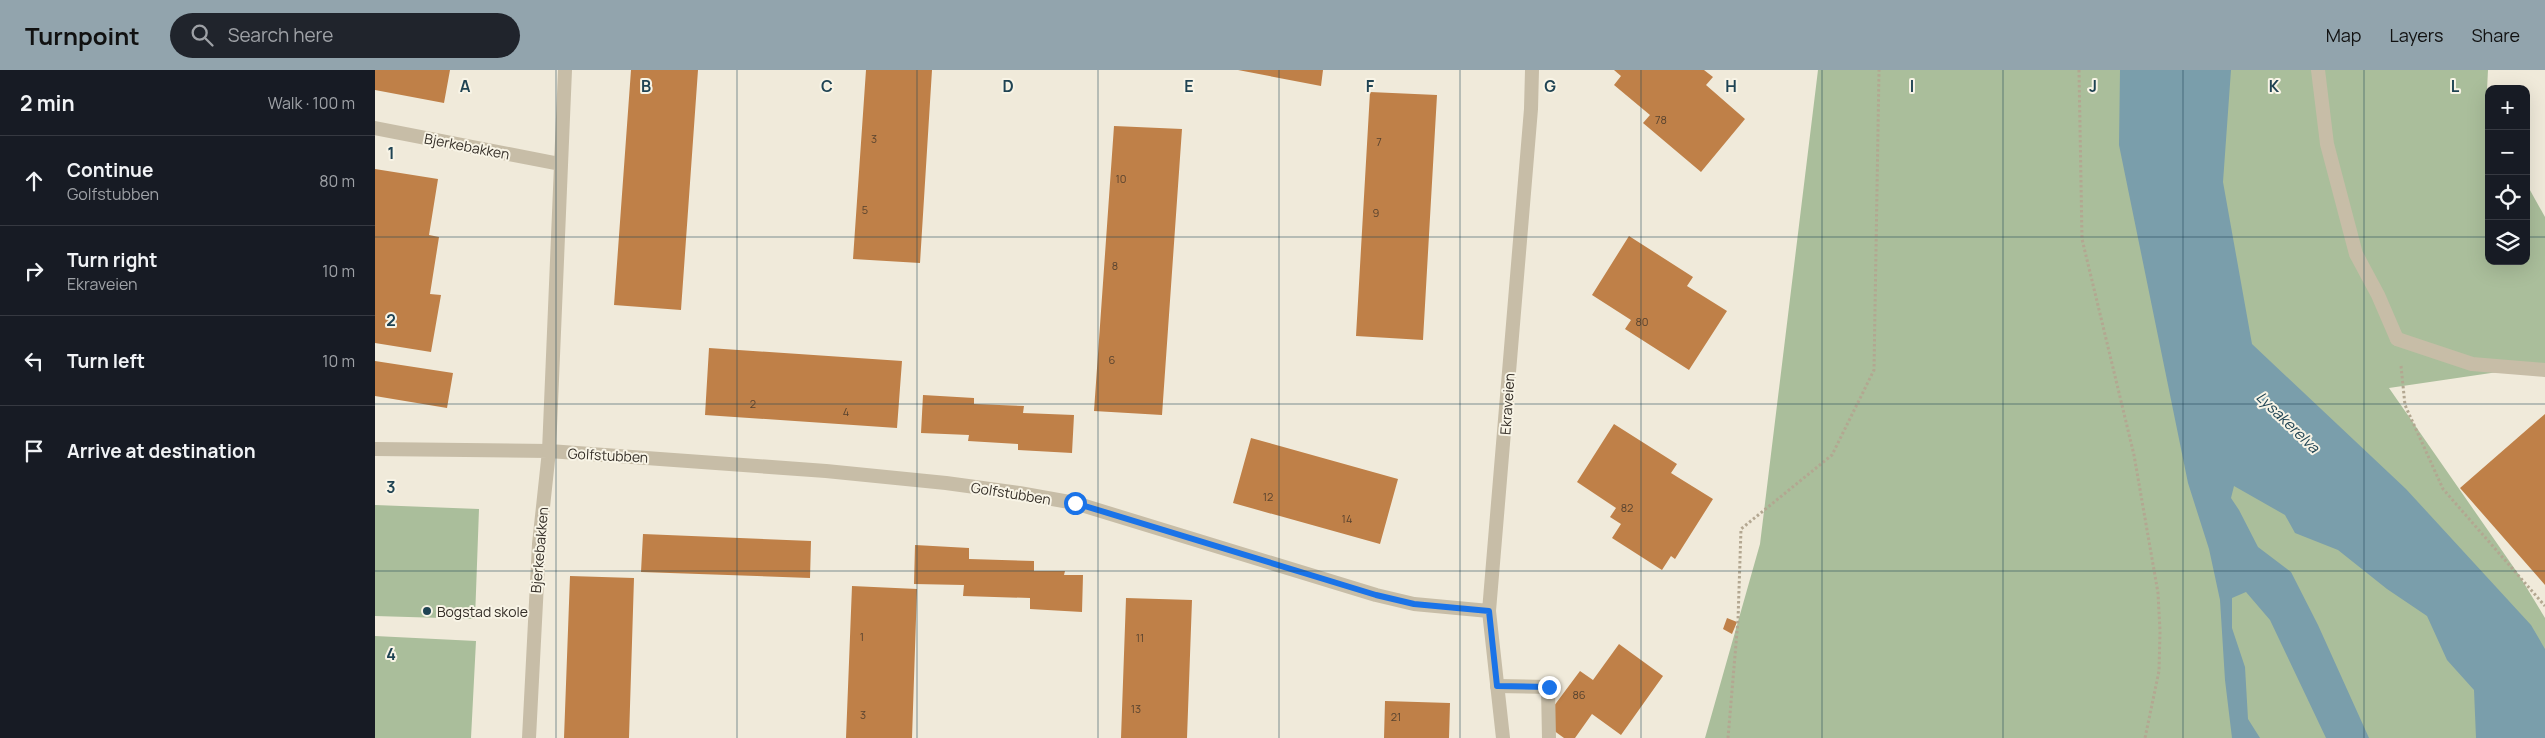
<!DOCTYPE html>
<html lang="en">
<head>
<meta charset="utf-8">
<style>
  :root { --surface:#171b24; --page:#20242c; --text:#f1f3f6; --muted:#9ea1a6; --line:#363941; --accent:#92a4ad }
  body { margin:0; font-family:Manrope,sans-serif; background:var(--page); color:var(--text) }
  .controls { position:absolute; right:15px; top:15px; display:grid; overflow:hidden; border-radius:10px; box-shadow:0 5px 20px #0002 }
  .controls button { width:45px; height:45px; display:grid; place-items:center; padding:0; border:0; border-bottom:1px solid var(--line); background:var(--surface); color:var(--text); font:25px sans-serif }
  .stop { position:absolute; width:15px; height:15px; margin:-11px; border:4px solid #1a73e8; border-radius:50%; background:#fff }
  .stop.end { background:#1a73e8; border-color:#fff; box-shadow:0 1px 5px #0008 }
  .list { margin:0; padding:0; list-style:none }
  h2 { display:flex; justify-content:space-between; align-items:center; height:65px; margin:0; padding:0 20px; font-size:21px }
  h2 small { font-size:16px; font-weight:400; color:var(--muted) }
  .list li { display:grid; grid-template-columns:32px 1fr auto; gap:15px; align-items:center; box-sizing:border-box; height:90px; padding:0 20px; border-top:1px solid var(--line) }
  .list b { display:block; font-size:19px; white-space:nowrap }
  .list p { margin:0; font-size:16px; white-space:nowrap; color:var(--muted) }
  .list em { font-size:16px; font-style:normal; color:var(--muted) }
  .icon { flex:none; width:28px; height:28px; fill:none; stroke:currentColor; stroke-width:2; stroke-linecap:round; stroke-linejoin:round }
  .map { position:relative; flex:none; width:2170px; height:668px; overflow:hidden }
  header { display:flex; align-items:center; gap:30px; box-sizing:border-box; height:70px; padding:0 25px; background:var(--accent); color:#111 }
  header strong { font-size:24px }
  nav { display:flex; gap:28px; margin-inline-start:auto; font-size:18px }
  .search { width:350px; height:45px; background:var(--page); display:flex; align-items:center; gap:12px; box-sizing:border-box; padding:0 18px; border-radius:28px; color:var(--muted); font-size:19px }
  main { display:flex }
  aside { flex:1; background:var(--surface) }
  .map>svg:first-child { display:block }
  .green { fill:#aabe9b }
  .water { fill:#7a9eab }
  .building { fill:#bf8048 }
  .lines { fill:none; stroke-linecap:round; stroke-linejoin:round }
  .path { stroke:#b3a791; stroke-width:3; stroke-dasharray:2.5 2.5; stroke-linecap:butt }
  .service { stroke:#c7bda7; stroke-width:14 }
  .minor { stroke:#c7bda7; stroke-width:14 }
  .route { stroke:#1a73e8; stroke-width:6 }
  .grid { fill:none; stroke:#1f4353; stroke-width:1; stroke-opacity:0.55 }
  .poi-dot { fill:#1f4353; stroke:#f8f4e6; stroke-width:2 }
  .labels { text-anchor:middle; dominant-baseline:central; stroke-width:4; stroke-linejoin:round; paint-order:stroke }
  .number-label { font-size:11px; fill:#57422f }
  .street-label { font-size:14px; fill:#342e27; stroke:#f8f4e6 }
  .poi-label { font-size:14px; fill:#342e27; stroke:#f8f4e6; text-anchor:start }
  .water-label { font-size:15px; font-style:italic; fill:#1f4353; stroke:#f8f4e6 }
  .grid-label { font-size:16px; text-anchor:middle; font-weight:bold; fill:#1f4353; stroke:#f8f4e6; stroke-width:4; stroke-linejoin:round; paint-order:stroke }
</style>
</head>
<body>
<header>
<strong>Turnpoint</strong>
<div class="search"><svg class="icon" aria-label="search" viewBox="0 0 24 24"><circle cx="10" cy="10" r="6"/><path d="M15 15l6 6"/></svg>Search here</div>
<nav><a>Map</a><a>Layers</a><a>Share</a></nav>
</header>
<main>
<aside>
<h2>2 min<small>Walk · 100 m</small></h2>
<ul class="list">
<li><svg class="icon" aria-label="ahead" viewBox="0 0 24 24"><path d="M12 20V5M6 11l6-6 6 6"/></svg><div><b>Continue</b><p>Golfstubben</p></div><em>80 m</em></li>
<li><svg class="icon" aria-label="right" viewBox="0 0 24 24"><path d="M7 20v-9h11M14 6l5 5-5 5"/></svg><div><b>Turn right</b><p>Ekraveien</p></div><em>10 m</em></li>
<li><svg class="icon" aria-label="left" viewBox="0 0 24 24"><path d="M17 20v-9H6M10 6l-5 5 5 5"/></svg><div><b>Turn left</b></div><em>10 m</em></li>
<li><svg class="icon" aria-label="arrive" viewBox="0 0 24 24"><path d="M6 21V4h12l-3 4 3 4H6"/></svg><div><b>Arrive at destination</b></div></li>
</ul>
</aside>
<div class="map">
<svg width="2170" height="668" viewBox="0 0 2170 668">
  <rect width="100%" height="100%" fill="#f0eada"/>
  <path class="green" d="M 1443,0 L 2113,0 L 2111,40 L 2114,45 L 2114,191 L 2151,191 L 2151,113 L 2170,147 L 2170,295 L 2014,318 L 2144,505 L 2170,548 L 2170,668 L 1330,668 L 1385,474 Z
    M 0,435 L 104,439 L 100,549 L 0,546 Z
    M 0,566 L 101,571 L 96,668 L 0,668 Z"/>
  <path class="water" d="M 1745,0 L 1856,0 L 1848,112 L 1877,274 L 2031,419 L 2156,555 L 2170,579 L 2170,668 L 2101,668 L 2099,620 L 2072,590 L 2052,546 L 2012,519 L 1963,480 L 1920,463 L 1910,445 L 1859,416 L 1856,428 L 1864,440 L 1883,477 L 1916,502 L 1943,555 L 1994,668 L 1951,668 L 1895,550 L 1871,522 L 1857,528 L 1857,558 L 1870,597 L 1873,649 L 1885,668 L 1857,668 L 1850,610 L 1845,530 L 1834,479 L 1813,413 L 1744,75 Z"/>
  <path class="building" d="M 0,0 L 75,0 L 69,33 L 0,20 Z
    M 256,0 L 323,0 L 306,240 L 239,235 Z
    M 491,0 L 557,0 L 545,193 L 478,189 Z
    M 863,0 L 948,0 L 946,16 Z
    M 1239,0 L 1329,0 L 1338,7 L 1331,15 L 1370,49 L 1326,102 L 1268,53 L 1275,45 L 1239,15 L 1246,6 Z
    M 995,22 L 1062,25 L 1048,270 L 981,266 Z
    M 739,56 L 807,59 L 787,345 L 719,341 Z
    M 0,99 L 63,109 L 54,165 L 64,167 L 55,224 L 66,225 L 56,282 L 0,273 Z
    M 1254,166 L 1318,207 L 1312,216 L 1352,241 L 1314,300 L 1250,259 L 1256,250 L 1217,225 Z
    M 334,278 L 527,291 L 522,358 L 330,345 Z
    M 0,291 L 78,303 L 72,338 L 0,326 Z
    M 548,325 L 599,328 L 599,334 L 649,336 L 648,343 L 699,345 L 697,383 L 643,380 L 643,374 L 593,371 L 594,365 L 546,363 Z
    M 2170,344 L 2170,515 L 2085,418 Z
    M 1239,354 L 1302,394 L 1296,403 L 1338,429 L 1300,489 L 1296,486 L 1287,500 L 1237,468 L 1246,454 L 1235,447 L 1241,438 L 1202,412 Z
    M 876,368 L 1023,409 L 1005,474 L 858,433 Z
    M 268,464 L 436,471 L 435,508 L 266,502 Z
    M 540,475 L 594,478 L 594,489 L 659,491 L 659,501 L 690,501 L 689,505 L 708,505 L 707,542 L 655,539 L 655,528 L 588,526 L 589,515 L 539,514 Z
    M 195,506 L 259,508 L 254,668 L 189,668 Z
    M 477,516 L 542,519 L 537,668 L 471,668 Z
    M 751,528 L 817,530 L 812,668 L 746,668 Z
    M 1352,548 L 1362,552 L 1357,564 L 1348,559 Z
    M 1244,574 L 1288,606 L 1246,665 L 1217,644 L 1200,668 L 1189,668 L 1167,652 L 1205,601 L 1218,610 Z
    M 1010,631 L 1075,633 L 1074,668 L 1009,668 Z"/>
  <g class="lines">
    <path class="path" d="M 1704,0 L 1707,169 L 1759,385 L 1783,523 L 1785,561 L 1784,601 L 1770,668
      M 2026,296 L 2030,335 L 2068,419 L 2170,536
      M 1353,668 L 1363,550 L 1366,459 L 1457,385 L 1499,300 L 1504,0"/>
    <path class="service" d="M 2022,269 L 2097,294 L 2170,300
      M 0,379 L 174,381 L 164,474 L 154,668
      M 1122,616 L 1173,617 L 1174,668"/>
    <path class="minor" d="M 190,0 L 174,381 L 451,401 L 571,413 L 644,423 L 700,433 L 1001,525 L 1039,534 L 1114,541
      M 1943,0 L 1952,74 L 1981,184 L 2003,225 L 2022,269
      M 0,58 L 185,94
      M 1128,668 L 1114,541 L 1156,39 L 1157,0"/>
  </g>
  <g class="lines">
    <path class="route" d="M 700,433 L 1001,525 L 1039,534 L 1114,541 L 1122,616 L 1174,617"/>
  </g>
  <path class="grid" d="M 181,0 L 181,668M 362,0 L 362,668M 542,0 L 542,668M 723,0 L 723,668M 904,0 L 904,668M 1085,0 L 1085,668M 1266,0 L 1266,668M 1447,0 L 1447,668M 1628,0 L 1628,668M 1808,0 L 1808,668M 1989,0 L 1989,668M 0,167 L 2114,167M 2151,167 L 2170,167M 0,334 L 2170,334M 0,501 L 2170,501"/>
  <circle class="poi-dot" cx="52" cy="541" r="5"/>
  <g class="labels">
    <g class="number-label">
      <text x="1286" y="49">78</text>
      <text x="499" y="68">3</text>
      <text x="1004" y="71">7</text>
      <text x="746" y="108">10</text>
      <text x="490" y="139">5</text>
      <text x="1001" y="142">9</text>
      <text x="740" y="195">8</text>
      <text x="1267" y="251">80</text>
      <text x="737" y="289">6</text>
      <text x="378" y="333">2</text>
      <text x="471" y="341">4</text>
      <text x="893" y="426">12</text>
      <text x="1252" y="437">82</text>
      <text x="972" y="448">14</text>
      <text x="487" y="566">1</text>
      <text x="765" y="567">11</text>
      <text x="1204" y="624">86</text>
      <text x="761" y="638">13</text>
      <text x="488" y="644">3</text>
      <text x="1021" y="646">21</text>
    </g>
    <g class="street-label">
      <text transform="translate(92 76) rotate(11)">Bjerkebakken</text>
      <text transform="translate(1132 334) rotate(-86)">Ekraveien</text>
      <text transform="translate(233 385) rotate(3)">Golfstubben</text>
      <text transform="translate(636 423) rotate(9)">Golfstubben</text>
      <text transform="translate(164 480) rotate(-85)">Bjerkebakken</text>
    </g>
    <g class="poi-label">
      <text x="62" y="541">Bogstad skole</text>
    </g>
    <g class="water-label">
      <text transform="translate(1913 352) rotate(44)">Lysakerelva</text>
    </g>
  </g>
  <g class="grid-label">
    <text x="90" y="22">A</text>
    <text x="271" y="22">B</text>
    <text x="452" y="22">C</text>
    <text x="633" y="22">D</text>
    <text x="814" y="22">E</text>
    <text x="995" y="22">F</text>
    <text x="1175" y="22">G</text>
    <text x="1356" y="22">H</text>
    <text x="1537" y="22">I</text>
    <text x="1718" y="22">J</text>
    <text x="1899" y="22">K</text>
    <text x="2080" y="22">L</text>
    <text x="16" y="89">1</text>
    <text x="16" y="256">2</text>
    <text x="16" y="423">3</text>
    <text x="16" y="590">4</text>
  </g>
</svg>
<div class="controls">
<button>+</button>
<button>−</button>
<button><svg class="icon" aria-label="locate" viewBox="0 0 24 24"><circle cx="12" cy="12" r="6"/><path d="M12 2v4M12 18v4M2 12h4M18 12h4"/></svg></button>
<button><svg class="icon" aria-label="layers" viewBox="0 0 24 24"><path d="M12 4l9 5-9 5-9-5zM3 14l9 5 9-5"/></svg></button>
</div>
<div class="stop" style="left:700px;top:433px"></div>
<div class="stop end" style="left:1174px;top:617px"></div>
</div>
</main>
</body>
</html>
